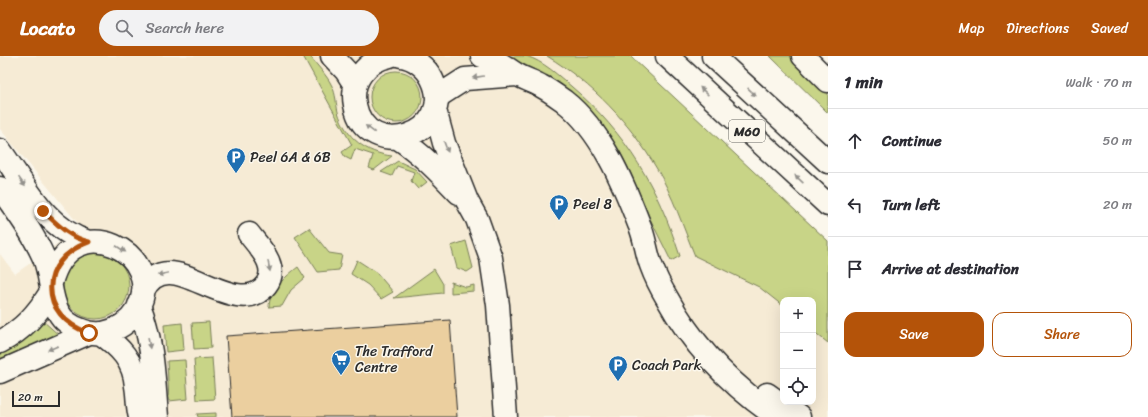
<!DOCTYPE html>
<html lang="en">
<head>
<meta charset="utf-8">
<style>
  :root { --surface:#fff; --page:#f2f2f3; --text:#2b2b33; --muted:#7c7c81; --line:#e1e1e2; --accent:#b45309 }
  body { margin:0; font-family:Sriracha,sans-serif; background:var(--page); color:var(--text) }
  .controls { position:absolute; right:12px; bottom:12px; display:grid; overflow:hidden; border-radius:8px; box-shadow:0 4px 16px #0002 }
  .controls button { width:36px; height:36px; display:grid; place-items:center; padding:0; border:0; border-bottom:1px solid var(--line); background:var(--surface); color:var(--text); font:20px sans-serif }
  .scale { position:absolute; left:12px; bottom:10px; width:48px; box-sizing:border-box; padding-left:4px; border:2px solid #2b2b2b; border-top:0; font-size:11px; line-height:14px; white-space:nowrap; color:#2b2b2b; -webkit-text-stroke:3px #fbf7ec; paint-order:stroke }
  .stop { position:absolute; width:12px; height:12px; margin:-9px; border:3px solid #b45309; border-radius:50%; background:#fff }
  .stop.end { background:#b45309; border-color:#fff; box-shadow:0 1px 4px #0008 }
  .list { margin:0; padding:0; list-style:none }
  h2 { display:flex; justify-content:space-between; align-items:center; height:52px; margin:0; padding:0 16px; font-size:17px }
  h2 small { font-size:13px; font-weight:400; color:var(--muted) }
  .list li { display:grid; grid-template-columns:26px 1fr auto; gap:12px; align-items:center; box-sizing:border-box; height:64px; padding:0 16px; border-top:1px solid var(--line) }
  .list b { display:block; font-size:15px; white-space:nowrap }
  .list em { font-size:13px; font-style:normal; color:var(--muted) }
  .actions { display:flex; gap:8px; padding:12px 16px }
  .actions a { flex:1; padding:9px 0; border:1px solid var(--accent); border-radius:12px; text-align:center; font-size:14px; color:var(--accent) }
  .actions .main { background:var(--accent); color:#fff }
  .icon { flex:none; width:22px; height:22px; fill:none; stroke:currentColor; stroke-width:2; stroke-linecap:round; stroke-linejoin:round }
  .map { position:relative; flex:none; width:828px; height:361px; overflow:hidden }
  header { display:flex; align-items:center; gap:24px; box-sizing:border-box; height:56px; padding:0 20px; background:var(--accent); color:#fff }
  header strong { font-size:19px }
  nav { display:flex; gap:22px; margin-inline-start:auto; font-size:14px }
  .search { width:280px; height:36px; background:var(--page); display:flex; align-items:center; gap:10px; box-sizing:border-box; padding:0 14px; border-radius:22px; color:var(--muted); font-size:15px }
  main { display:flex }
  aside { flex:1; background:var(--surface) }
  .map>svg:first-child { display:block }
  .built { fill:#f6ebd5; fill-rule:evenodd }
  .green { fill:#c8d487; stroke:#7a8059 }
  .building { fill:#ebcf9f; stroke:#2b2b2b }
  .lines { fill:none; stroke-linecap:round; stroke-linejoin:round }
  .minor-casing { stroke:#2b2b2b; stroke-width:25 }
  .highway-casing { stroke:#2b2b2b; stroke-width:25 }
  .minor { stroke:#fbf7ec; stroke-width:22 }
  .highway { stroke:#fbf7ec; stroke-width:22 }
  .oneway { fill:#93918c }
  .route { stroke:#b45309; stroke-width:5 }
  .labels { text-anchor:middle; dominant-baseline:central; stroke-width:3; stroke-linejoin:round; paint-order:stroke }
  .shield { fill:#fbf7ec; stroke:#696865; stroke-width:1 }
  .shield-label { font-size:13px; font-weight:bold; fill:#2b2b2b }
  .poi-label { font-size:14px; fill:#2b2b2b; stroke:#fbf7ec; text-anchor:start }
</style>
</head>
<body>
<header>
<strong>Locato</strong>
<div class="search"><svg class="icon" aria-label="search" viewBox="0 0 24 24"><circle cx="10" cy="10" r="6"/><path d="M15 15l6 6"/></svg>Search here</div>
<nav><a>Map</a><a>Directions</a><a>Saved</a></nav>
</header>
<main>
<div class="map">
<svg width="828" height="361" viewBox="0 0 828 361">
  <rect width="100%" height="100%" fill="#fbf7ec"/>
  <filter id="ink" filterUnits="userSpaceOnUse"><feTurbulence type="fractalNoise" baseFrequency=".025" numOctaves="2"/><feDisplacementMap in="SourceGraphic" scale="8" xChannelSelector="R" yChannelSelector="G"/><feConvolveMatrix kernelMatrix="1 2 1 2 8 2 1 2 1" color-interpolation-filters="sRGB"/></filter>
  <g filter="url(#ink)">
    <path class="built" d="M 0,0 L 630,0 L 828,184 L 828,361 L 0,361 L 0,198 L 15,218 L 81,171 L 0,73 ZM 783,244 L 813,244 L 813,346 L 783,346 Z"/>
    <path class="green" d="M 303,0 L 310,0 C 317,10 327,19 332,30 C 336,38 336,48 338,56 C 346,82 366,97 392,100 L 374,114 L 369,112 L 373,99 L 355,93 L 351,104 L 345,101 L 342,96 L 352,89 Z
      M 505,0 C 512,0 520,0 526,0 C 543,5 559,20 572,31 C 627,78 658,132 680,200 L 671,205 C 662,186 652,168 644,149 C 634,124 623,97 607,75 C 582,40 545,16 505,0 Z
      M 547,0 L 630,0 L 828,185 L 828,287 L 813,275 L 813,244 L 783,244 L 783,250 L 759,231 L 695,200 C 683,171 673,140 657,113 C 630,67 593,28 547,0 Z
      M 770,0 L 796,0 L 828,31 L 828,57 Z
      M370 41a26 26 0 1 1 52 0a26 26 0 1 1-52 0Z
      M 398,105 L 415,113 L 427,126 L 418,133 L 411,125 L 414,116 L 397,110 L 392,120 L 381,116 Z
      M 309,172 L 329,197 L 342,199 L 339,214 L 318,216 L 295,181 Z
      M 466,185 L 473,212 L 467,216 L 457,212 L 451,190 Z
      M63 230a33 33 0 1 1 66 0a33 33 0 1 1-66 0Z
      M 357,204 L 377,217 L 393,236 L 381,243 L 368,229 L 351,218 Z
      M 298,211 L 305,222 L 291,234 L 282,250 L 269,251 C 269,235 286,220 298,211 Z
      M 434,213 L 443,228 L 443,237 L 394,242 Z
      M 451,226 L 466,231 L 474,229 L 474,235 L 451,237 Z
      M 43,265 L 60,280 L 0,306 L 0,297 L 22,285 Z
      M 209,266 L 211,292 L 194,293 L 192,267 Z
      M 182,267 L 184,294 L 166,296 L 164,269 Z
      M 212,302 L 215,343 L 197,344 L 194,303 Z
      M 185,304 L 188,343 L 169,345 L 167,305 Z
      M 216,357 L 216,361 L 198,361 L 197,358 Z"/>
    <path class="building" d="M 450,264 L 457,361 L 232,361 L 226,280 Z"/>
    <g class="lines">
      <g class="minor-casing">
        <path id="minor" d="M 332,0 L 346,15 L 355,29
          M 390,0 C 366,5 350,25 355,49 C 367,109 459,78 432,23 C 426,11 414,2 401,0
          M 482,0 C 499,5 502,9 516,18 C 524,23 533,25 541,30 C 549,34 557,40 564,45 C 601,74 623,126 639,168 C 645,181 646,196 651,209 C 655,220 661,232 667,242 C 693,290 732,330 777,361
          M 803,0 L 828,25
          M 437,41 L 465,23 L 517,19
          M 435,54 L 444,87 L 467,145 L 477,163 L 491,202 L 498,249 L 506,361
          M 398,82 C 422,98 440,117 459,137
          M 0,94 C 24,127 46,174 89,186
          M 0,132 C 16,154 33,177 44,202 C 55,229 46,263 82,274 C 89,277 96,278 103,277 C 117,274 129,267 137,254 C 169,198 72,147 51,227
          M 143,235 C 148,224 157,217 169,217 C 194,216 244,259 266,229 C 280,211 259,191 249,178
          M 139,249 C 153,284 154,324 157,361
          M 100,277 C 120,291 134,305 136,330 C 138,340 137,351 140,361
          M 0,286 C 23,274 37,258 51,236
          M 0,316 L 89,277
          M 767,338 L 799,361"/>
      </g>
      <g class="highway-casing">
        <path id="highway" d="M 667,0 L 828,149
          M 713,0 L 828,106"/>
      </g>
      <use href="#minor" class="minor"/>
      <use href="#highway" class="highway"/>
    </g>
    <defs><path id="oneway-solid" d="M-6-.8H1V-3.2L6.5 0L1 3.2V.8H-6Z"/></defs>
    <g class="oneway">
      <use href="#oneway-solid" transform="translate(478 21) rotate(171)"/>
      <use href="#oneway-solid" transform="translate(704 35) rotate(-137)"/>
      <use href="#oneway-solid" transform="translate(752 36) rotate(43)"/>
      <use href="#oneway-solid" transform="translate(370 73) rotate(-143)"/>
      <use href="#oneway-solid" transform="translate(446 91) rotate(69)"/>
      <use href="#oneway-solid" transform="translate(799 123) rotate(-137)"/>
      <use href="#oneway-solid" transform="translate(22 126) rotate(55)"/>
      <use href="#oneway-solid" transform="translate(121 193) rotate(33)"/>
      <use href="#oneway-solid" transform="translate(269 210) rotate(79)"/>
      <use href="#oneway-solid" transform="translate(163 218) rotate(168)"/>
      <use href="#oneway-solid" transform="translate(149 287) rotate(81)"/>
      <use href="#oneway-solid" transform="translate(53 292) rotate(157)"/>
    </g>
  </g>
  <g class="lines" filter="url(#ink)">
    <path class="route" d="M 43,155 C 58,169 69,181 89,186 C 38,204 38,260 89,277"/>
  </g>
  <defs>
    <g id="parking-pin" transform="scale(1)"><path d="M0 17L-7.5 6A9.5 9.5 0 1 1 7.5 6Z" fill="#1f6fb2" stroke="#fbf7ec"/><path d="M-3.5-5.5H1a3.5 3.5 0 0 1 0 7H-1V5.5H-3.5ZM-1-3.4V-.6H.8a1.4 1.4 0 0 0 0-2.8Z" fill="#fff"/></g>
    <g id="supermarket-pin" transform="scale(1)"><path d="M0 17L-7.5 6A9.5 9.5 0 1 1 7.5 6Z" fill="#1f6fb2" stroke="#fbf7ec"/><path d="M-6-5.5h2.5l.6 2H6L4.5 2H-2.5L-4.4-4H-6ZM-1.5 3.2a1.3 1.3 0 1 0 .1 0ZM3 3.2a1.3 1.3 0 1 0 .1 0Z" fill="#fff"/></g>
  </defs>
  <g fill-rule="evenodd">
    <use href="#parking-pin" x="236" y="101"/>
    <use href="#parking-pin" x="559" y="148"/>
    <use href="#supermarket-pin" x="341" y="303"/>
    <use href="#parking-pin" x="618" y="309"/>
  </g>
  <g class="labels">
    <rect class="shield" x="729" y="64" width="36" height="22" rx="3"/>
    <g class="shield-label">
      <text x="747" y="75">M60</text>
    </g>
    <g class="poi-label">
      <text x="250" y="101">Peel 6A &amp; 6B</text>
      <text x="573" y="148">Peel 8</text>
      <text x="355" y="295">The Trafford<tspan x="355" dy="16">Centre</tspan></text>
      <text x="632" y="309">Coach Park</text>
    </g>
  </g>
</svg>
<div class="controls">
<button>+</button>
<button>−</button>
<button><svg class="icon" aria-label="locate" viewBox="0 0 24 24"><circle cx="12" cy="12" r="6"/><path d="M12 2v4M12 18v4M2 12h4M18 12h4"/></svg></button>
</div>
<div class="scale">20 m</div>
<div class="stop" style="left:89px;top:277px"></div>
<div class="stop end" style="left:43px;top:155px"></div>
</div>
<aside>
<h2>1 min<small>Walk · 70 m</small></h2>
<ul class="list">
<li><svg class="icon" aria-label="ahead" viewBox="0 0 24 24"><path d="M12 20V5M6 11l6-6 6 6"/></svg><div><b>Continue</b></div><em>50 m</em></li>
<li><svg class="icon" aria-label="left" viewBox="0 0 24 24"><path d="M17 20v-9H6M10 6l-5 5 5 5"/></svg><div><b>Turn left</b></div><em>20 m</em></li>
<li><svg class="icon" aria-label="arrive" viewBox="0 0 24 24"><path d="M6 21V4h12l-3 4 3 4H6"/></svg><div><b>Arrive at destination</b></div></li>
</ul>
<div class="actions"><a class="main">Save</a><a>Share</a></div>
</aside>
</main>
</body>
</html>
